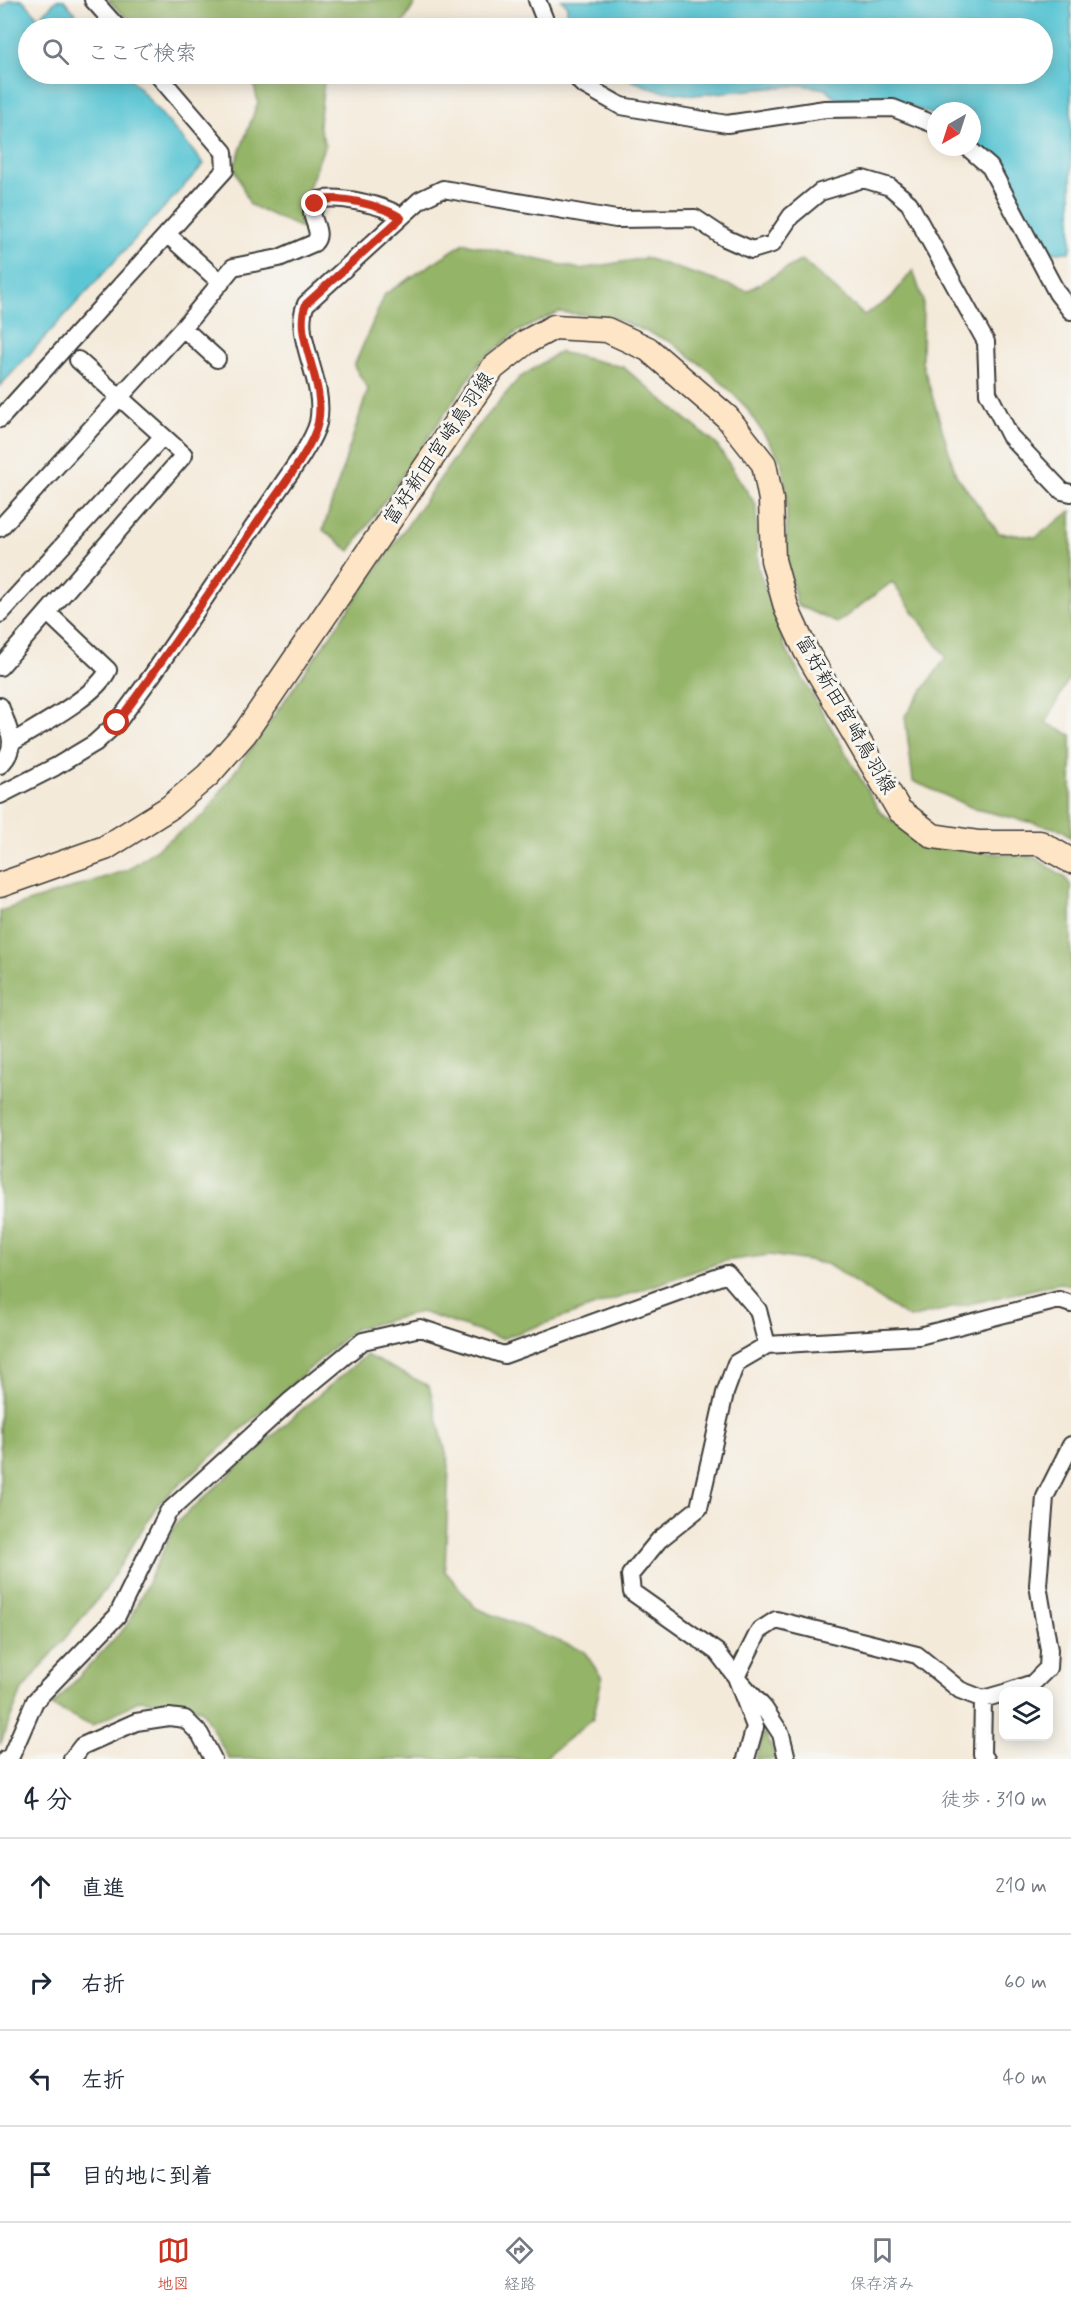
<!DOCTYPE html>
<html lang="ja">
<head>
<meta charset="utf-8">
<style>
  :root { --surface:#fff; --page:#f6f6f7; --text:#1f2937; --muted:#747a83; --line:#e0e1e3; --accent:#c8321e }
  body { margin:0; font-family:Mynerve,"Klee One",sans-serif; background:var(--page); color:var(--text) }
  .controls { position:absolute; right:18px; bottom:18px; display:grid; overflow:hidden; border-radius:12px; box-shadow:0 3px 15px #0003 }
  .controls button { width:54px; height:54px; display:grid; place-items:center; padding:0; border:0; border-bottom:2px solid var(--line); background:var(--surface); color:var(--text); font:30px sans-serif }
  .compass { position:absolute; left:927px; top:102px; width:54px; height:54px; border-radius:50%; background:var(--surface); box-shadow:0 3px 15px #0003; rotate:219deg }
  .stop { position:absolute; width:18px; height:18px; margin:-14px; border:4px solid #c8321e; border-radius:50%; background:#fff }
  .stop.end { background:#c8321e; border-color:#fff; box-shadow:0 2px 6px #0008 }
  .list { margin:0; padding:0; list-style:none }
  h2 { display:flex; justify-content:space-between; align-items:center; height:78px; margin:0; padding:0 24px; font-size:26px }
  h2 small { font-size:20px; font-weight:400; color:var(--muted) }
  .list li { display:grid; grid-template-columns:39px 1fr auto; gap:18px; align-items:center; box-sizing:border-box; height:96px; padding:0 24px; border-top:2px solid var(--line) }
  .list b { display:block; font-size:22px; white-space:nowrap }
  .list em { font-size:20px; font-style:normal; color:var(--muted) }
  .icon { flex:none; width:33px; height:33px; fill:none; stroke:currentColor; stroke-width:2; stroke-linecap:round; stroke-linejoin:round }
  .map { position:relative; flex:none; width:1071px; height:1759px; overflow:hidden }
  .search { position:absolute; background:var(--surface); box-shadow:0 3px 15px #0003; left:18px; right:18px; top:18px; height:66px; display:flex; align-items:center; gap:15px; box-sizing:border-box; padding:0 21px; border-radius:33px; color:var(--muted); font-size:22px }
  .sheet { height:462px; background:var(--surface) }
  nav { display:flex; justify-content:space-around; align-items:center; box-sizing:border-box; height:84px; border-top:2px solid var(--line); background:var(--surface); font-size:16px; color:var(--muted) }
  nav a { display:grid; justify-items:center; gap:3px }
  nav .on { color:var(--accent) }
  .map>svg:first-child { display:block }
  .forest { fill:#94b467; stroke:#586842; stroke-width:1.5 }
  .water { fill:#5bc6d4; stroke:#3c7178; stroke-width:1.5 }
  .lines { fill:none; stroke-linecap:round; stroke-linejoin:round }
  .street-casing { stroke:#3c3b38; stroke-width:20 }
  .secondary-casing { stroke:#3c3b38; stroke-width:27 }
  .street { stroke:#fff; stroke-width:16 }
  .secondary { stroke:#fee5c5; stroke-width:24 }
  .route { stroke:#c8321e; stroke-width:8 }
  .labels { text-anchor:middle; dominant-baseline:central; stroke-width:6; stroke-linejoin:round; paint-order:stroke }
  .street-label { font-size:20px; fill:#1c1c1c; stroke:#f6f6f2 }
</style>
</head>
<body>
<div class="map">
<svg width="1071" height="1759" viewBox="0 0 1071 1759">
  <rect width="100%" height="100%" fill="#f6f6f2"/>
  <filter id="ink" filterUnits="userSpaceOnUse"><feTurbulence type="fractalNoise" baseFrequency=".0167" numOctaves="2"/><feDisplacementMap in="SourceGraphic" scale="12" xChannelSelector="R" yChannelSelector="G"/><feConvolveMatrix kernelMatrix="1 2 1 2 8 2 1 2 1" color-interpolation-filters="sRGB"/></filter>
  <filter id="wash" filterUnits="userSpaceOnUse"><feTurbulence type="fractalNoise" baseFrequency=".008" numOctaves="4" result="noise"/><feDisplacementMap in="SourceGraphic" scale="24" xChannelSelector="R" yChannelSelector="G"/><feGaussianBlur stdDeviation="1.35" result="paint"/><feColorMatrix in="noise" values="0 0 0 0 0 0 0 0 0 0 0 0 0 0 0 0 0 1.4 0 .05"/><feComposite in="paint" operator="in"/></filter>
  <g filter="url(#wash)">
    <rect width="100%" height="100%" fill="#f4eada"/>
    <path class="forest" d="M 108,0 L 417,0 L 400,28 L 137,28 Z
      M 246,74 L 325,74 L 319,125 L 325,144 L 306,196 L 306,230 L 250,205 L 234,167 L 258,102 L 252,77 Z
      M 464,243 L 580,269 L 646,258 L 747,291 L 802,260 L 864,315 L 889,300 L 913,270 L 923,300 L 922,362 L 956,475 L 999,533 L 1036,537 L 1071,511 L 1071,674 L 1046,723 L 1071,735 L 1071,838 L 1063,830 L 975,809 L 913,781 L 905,716 L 946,657 L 892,582 L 837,623 L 797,605 L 786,557 L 787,496 L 781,460 L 745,406 L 712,373 L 671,342 L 614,318 L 558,312 L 517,332 L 481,361 L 350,551 L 323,530 L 368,389 L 354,366 L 385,294 Z
      M 559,352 L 623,367 L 716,444 L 756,505 L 758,567 L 785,648 L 880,812 L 928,847 L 1034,857 L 1065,877 L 1071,886 L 1071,1286 L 1060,1283 L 909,1318 L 827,1264 L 770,1255 L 724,1261 L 501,1339 L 421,1312 L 354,1329 L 158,1504 L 105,1590 L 22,1690 L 0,1745 L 0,911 L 127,870 L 205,814 L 470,436 L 519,378 Z
      M 366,1355 L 429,1386 L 449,1465 L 445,1571 L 476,1608 L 584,1651 L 602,1678 L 593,1719 L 543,1759 L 229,1759 L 201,1709 L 140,1700 L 92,1726 L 52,1706 L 127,1625 L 177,1522 L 301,1410 Z
      M 765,1731 L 776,1759 L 755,1759 Z"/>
    <path class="water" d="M 9,0 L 23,0 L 39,18 L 57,0 L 64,0 L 88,28 L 28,28 L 28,74 L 127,74 L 204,164 L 0,386 L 0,8 Z
      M 561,0 L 1071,0 L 1071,248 L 1069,252 L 1046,252 L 993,156 L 972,141 L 972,111 L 936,111 L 936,116 L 898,101 L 836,99 L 826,89 L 802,85 L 694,95 L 656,90 L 616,74 L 1042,74 L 1042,28 L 567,28 L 567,5 Z"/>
  </g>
  <g filter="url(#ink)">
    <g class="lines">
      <g class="street-casing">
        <path id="street" d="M 93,0 L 118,28
          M 537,0 L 548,28
          M 574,74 L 582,84 L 621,106 L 727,124 L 825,109 L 893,108 L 936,125
          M 967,147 L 990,167 L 1057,293 L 1071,311
          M 167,234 L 221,283
          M 183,328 L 233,267 L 279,258 L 314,243 C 323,234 313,223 312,212 L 319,200 C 338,195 385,205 401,217
          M 0,419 L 225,170 L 224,152 L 157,74
          M 0,528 L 183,328 L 217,359
          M 0,614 L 163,436
          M 0,667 L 184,455 L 78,360
          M 0,706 C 8,728 20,747 0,765
          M 13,742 C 38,726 97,696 108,670 L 48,613
          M 0,795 L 55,767 L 95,743 L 117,723 L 153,674 L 301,457 C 307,447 315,435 318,423 C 327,381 291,337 306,304 L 420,200 L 443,189 L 616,219 L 695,218 L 725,238 L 752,250 L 772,244 L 791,216 L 820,192 L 863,179 L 890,187 L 909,203 L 986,342 L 988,393 L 1010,436 L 1062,491 L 1071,493
          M 1007,1692 L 1033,1683 L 1048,1668 L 1049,1650 L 1038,1585 L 1045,1497 L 1071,1445
          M 983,1699 L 982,1754 L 986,1759
          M 6,1759 L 11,1756 L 35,1701 L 117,1616 L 168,1512 L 290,1401 L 363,1341 L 420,1328 L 504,1355 L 727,1274 L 758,1310 L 767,1345
          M 72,1759 L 82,1746 L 136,1722 L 169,1717 L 185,1719 L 200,1734 L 213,1759
          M 746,1759 L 755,1727 L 736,1677 L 759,1631 L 776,1620 L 917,1655 L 960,1690 L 983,1699 L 1004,1693
          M 787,1759 L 781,1734 L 764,1708 L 736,1677 L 717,1652 L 632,1592 L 630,1575 L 659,1540 L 699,1508 L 725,1393 L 736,1363 L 767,1345 L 919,1336 L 1059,1300 L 1071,1304"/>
      </g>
      <g class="secondary-casing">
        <path id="secondary" d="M 0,885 L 105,848 L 169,808 L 208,775 L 245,733 L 493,368 L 526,342 L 554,327 L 607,330 L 648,349 L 727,417 L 764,464 L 771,500 L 773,560 L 787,610 L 806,651 L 899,810 L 933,836 L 979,843 L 1040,843 L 1071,861"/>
      </g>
      <use href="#street" class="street"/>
      <use href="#secondary" class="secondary"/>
    </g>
  </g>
  <g class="lines" filter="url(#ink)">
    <path class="route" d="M 117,723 C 167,655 214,586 261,517 C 277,493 312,450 318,423 C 327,381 292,337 306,304 L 401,218 C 387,207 330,191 315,204"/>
  </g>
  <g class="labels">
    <g class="street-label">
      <text transform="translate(439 449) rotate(-56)">富好新田宮崎鳥羽線</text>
      <text transform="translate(845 715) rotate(60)">富好新田宮崎鳥羽線</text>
    </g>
  </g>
</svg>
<div class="controls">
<button><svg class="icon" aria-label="layers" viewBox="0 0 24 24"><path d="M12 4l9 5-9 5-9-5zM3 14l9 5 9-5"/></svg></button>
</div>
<svg class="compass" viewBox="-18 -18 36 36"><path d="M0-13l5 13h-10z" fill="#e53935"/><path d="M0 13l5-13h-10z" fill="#747a83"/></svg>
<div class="stop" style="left:117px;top:723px"></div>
<div class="stop end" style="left:315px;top:204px"></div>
<div class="search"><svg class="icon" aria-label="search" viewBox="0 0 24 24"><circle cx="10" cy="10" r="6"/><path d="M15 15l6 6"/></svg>ここで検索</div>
</div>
<section class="sheet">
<h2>4 分<small>徒歩 · 310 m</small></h2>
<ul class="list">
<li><svg class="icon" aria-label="ahead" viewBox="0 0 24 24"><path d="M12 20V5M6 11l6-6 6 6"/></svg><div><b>直進</b></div><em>210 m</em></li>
<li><svg class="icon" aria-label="right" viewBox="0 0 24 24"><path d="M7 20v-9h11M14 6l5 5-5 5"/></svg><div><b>右折</b></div><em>60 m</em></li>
<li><svg class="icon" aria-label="left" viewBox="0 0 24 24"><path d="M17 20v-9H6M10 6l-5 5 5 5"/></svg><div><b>左折</b></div><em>40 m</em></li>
<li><svg class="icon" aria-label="arrive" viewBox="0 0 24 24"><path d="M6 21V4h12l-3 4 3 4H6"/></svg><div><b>目的地に到着</b></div></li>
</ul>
</section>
<nav>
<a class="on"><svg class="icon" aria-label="map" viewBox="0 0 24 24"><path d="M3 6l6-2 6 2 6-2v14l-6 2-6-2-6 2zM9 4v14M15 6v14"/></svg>地図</a>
<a><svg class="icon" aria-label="directions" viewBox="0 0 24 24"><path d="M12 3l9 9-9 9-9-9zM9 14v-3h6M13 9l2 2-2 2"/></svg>経路</a>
<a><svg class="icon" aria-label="saved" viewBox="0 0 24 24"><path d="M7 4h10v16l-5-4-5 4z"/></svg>保存済み</a>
</nav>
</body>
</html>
